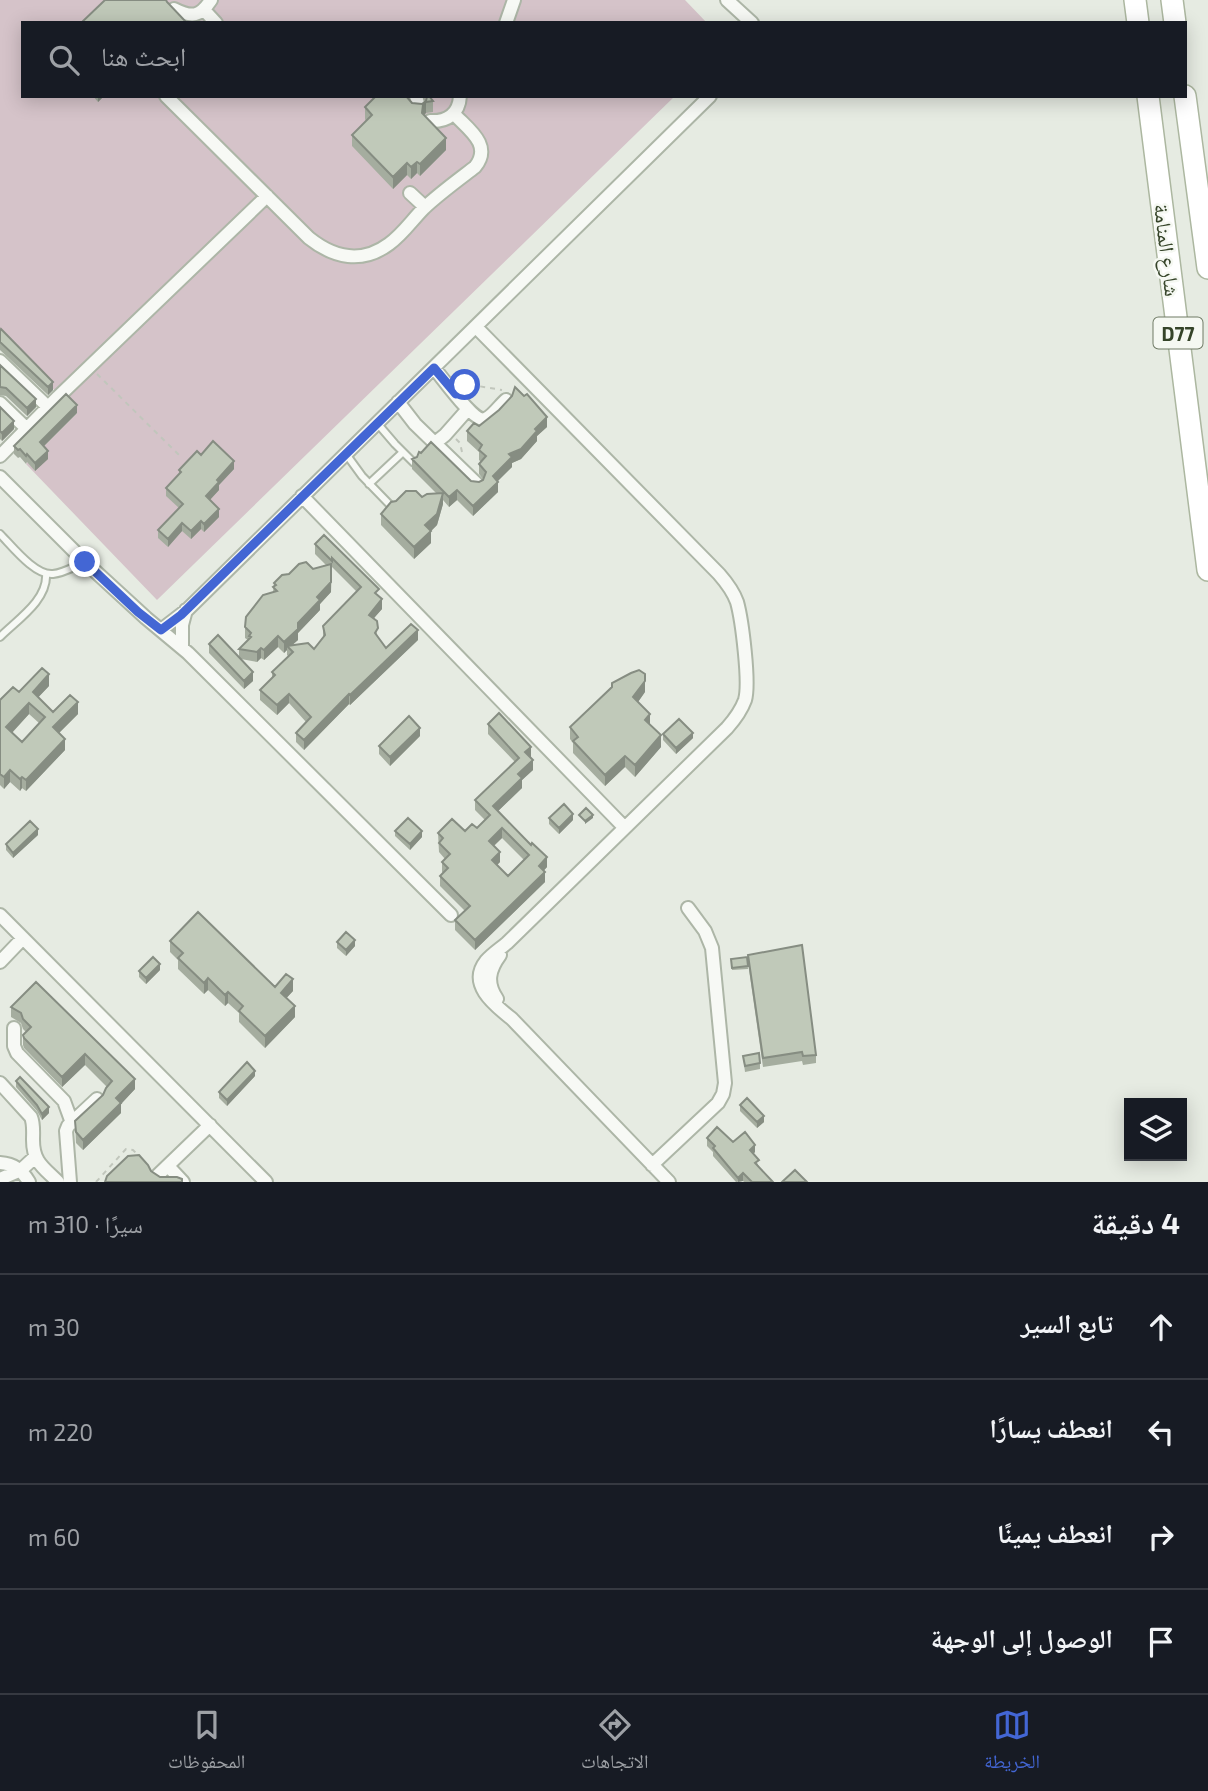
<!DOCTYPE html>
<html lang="ar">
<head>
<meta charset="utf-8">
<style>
  :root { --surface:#171b24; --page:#242831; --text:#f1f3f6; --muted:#9ea1a6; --line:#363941; --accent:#4366d4 }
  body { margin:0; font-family:"Exo 2","Noto Naskh Arabic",sans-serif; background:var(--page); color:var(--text); direction:rtl }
  .controls { position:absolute; right:21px; bottom:21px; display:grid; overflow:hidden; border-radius:0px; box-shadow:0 4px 18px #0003 }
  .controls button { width:63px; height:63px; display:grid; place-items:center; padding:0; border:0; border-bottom:2px solid var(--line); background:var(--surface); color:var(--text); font:35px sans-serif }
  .stop { position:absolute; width:21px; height:21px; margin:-16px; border:5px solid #4366d4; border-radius:50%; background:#fff }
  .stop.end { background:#4366d4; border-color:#fff; box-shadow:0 2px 7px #0008 }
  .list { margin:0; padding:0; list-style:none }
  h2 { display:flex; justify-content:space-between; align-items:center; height:91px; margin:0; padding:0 28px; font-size:30px }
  h2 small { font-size:23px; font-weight:400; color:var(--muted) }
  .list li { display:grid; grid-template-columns:46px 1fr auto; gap:21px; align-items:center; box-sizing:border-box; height:105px; padding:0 28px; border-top:2px solid var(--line) }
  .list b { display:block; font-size:26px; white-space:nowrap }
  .list em { font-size:23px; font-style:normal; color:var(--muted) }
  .icon { flex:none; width:38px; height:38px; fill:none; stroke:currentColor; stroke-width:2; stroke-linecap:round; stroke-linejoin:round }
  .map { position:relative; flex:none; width:1208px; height:1182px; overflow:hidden; direction:ltr }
  .search { position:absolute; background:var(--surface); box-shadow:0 4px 18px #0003; left:21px; right:21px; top:21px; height:77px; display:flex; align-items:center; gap:18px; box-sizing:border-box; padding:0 24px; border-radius:0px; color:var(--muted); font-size:26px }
  .sheet { height:511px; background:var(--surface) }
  nav { display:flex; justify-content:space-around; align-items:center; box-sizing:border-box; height:98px; border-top:2px solid var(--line); background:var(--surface); font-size:19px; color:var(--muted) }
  nav a { display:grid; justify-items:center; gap:4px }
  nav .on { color:var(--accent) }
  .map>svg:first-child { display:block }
  .green { fill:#d5c3c9 }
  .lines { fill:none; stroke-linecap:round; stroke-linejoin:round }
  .service-casing { stroke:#adb6a7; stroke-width:10 }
  .minor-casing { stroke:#adb6a7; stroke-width:16 }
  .primary-casing { stroke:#acb7a0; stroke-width:24 }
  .path { stroke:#c1c6bc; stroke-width:2; stroke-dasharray:5 5; stroke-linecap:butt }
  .service { stroke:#f7f9f5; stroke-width:6 }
  .minor { stroke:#f7f9f5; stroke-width:12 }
  .primary { stroke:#fff; stroke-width:21 }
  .wall { fill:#a5ad9f; fill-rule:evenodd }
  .shaded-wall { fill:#868d82 }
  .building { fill:#c0c9b9; stroke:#868d82; stroke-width:2; fill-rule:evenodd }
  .route { stroke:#4366d4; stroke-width:9 }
  .labels { text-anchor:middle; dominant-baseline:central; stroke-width:5; stroke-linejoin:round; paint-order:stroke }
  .shield { fill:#f5f8f2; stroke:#6f7a65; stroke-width:2 }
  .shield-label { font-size:19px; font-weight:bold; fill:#354429 }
  .street-label { font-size:21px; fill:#354429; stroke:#f5f8f2 }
</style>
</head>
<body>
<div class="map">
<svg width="1208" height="1182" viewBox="0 0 1208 1182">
  <rect width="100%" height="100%" fill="#e6ebe2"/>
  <path class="green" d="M 0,0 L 685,0 L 707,23 L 23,23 L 23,96 L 675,96 L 157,600 L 26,464 L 77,413 L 8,343 L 0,350 Z"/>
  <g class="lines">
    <g class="service-casing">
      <path id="service" d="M 377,423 L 395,444 L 414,463
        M 346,454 L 362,476 L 393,508
        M 369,484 L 403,452
        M 0,534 C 12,546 35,576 53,574 C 64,573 75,566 85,562
        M 0,637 C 17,620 48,600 46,574"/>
    </g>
    <g class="minor-casing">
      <path id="minor" d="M 727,0 L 752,23
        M 174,9 C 192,18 200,17 211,0
        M 204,10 L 216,23
        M 506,23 L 514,0
        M 166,96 L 309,238 C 334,258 362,264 389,244 C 403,234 412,220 424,208 C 440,193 458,180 475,167 C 493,145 468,129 454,114
        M 416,96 L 419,107
        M 430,121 C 447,122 459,114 460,96
        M 410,193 L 425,207
        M 476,327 L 719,574 C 726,582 733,591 737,602 C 742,620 750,683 745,700 C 741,711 735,719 727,728 L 507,943 C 500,949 492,954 486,961 C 467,985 496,1006 512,1019 L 669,1182
        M 0,361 L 48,407
        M 434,368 C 442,377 474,423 485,419 C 492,417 500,405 506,400
        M 398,402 L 415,424 L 477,484
        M 0,403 L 26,428
        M 435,443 L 445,435 L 468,409
        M 0,456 L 58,397 L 267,196
        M 0,477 L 85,562 L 146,618 L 188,653 L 451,915
        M 302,496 L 624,827
        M 161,630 L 187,610 L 710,96
        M 182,646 L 182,625 L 186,610
        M 0,915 L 266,1182
        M 0,962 L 23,938
        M 497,999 C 486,983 489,970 500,955
        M 14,1028 L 14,1046 L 17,1053 L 64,1101 L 72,1123
        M 0,1083 L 31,1117 C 34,1124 33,1132 33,1140 C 33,1162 43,1167 58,1182
        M 0,1163 C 14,1164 22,1170 29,1182
        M 652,1165 L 718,1103 L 723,1094 L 725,1083 L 712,948 L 705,931 L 688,908
        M 168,1166 L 183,1182
        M 157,1176 L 210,1125
        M 0,1179 L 21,1170 L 35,1157
        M 70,1182 L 66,1131 L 68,1126 L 97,1099"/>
    </g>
    <g class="primary-casing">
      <path id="primary" d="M 1135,0 L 1138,23
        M 1172,0 L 1175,23
        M 1148,96 L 1208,570
        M 1185,96 L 1208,268"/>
    </g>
    <path class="path" d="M 97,374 L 181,457
      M 463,385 L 466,386 L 470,390 L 478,386 L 502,390
      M 456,439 L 460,443 L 462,452
      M 96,1182 L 126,1149 L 133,1150 L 145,1162"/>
    <use href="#service" class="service"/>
    <use href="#minor" class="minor"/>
    <use href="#primary" class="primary"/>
  </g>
  <path class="wall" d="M 93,96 L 104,96 L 98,102 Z
    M 426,101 L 433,101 L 433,112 L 426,113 L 424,115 L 446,150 L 420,176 L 417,173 L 411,179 L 407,175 L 393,189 L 352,146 L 352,135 L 366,121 L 365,119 L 365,107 L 412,103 L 422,104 Z
    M 0,331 L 53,390 L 48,395 L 0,350 Z
    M 0,365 L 36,407 L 27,416 L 6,396 L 0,395 Z
    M 0,407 L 14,429 L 2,441 L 0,439 Z
    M 77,413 L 44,446 L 48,459 L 35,471 L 27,462 L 26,464 L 20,457 L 18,458 L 14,454 L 14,446 Z
    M 479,426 L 547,427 L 537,436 L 537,441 L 521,459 L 512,463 L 512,467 L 497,481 L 498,492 L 473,516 L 457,500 L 449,507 L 443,500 L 443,504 L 437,525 L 431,531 L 431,543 L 414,559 L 381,525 L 381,514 L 422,497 L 436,493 L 412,469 L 412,459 L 471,481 L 479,482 L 483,480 L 483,479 L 479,474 L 479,464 L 481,462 L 479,460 L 479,452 L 467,441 L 467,431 Z
    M 201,455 L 234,469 L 219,485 L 219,490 L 210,500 L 219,517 L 204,532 L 201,529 L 191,539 L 182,531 L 168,547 L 158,538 L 158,530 L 179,508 L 166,496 L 166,488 L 179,475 L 179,470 Z
    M 315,544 L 379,597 L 382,609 L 373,618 L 378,638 L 386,648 L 418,640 L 350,705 L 349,704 L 304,750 L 296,742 L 296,733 L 306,722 L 289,703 L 277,715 L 260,700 L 260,690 L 272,678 L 272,672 L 288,656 L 287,655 L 287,650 L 284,653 L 278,647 L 264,660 L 261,658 L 257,662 L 241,659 L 253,681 L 244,689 L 209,653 L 209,644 L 239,657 L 239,649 L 248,640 L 245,638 L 245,627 L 273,592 L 274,583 L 326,565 L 315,554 ZM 332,567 L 357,592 L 323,626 L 323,637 L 314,649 L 292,645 L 298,640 L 298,633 L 320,610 L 320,604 L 331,592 Z
    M 49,686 L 38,697 L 53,712 L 78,714 L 59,733 L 65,750 L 26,791 L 22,788 L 20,791 L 10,782 L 4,789 L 0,785 L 0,700 L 19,692 ZM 29,714 L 39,723 L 22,742 L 12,733 Z
    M 645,692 L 638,702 L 661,747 L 635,777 L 625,767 L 605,786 L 573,753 L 573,743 L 570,739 L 570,727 Z
    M 488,724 L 531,757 L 533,770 L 522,780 L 522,788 L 498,811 L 547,867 L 543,871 L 545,882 L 475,950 L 455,930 L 455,920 L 465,911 L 440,886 L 440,876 L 443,873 L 442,872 L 442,862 L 445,859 L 439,852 L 438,833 L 465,831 L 477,828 L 485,820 L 475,810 L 475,800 L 515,762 L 488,734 ZM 502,838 L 524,860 L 508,876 L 497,865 L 500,862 L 494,846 Z
    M 663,734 L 693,738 L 676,754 L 663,740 Z
    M 420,736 L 390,766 L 379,754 L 379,746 Z
    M 549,818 L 573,820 L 559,834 L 549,824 Z
    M 395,831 L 422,837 L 410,850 L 395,836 Z
    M 38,835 L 13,858 L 6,850 L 6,844 Z
    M 170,941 L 275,987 L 293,991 L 286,998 L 295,1017 L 265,1048 L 239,1022 L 239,1013 L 228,1003 L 225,1006 L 208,990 L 204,994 L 178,969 L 178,960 L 170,952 Z
    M 337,942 L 355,946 L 346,956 L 337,948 Z
    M 748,955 L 816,1055 L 816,1063 L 803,1065 L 802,1061 L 763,1067 L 748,963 Z
    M 747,957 L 748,969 L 732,970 L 731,959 Z
    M 160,970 L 146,984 L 139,977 L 139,971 Z
    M 36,982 L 135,1089 L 121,1104 L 121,1113 L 83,1150 L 76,1143 L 75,1121 L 103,1095 L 107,1087 L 85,1065 L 62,1087 L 24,1048 L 23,1045 L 23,1035 L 26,1032 L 23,1029 L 21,1023 L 11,1017 L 11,1007 Z
    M 743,1056 L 760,1063 L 760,1069 L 745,1072 Z
    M 255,1076 L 227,1106 L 219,1098 L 219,1092 Z
    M 16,1081 L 49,1113 L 42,1120 L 37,1111 L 16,1087 Z
    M 740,1105 L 764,1122 L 757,1128 L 740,1111 Z
    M 707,1138 L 733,1142 L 755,1152 L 753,1154 L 759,1167 L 773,1182 L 744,1182 L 743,1181 L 736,1182 L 713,1156 L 713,1152 L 707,1146 Z"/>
  <path class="shaded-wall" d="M 98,96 L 104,96 L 98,102 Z
    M 426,102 L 426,113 L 423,116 L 422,125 L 423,105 Z
    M 446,138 L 446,150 L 420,176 L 420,164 Z
    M 417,162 L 417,173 L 411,179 L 411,167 Z
    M 407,163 L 407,175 L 393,189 L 393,177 Z
    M 53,382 L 53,390 L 48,395 L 48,387 Z
    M 36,399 L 36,407 L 27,416 L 27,408 Z
    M 77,405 L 77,413 L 40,450 L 40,442 Z
    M 547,417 L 547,427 L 537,436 L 537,441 L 521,459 L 512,463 L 512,467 L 493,486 L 493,476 L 509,454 Z
    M 14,421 L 14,429 L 2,441 L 2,433 Z
    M 48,451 L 48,459 L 35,471 L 35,463 Z
    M 234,461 L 234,469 L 219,485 L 219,490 L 206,504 L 206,496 L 217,480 Z
    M 498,482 L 498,492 L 473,516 L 473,506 Z
    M 457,490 L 457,500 L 449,507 L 449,497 Z
    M 443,493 L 443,504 L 437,525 L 425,537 L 425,525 Z
    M 219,509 L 219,517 L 204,532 L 204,524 Z
    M 201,521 L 201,529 L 191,539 L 191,531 Z
    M 182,523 L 182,531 L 168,547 L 168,539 Z
    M 431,531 L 431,543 L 414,559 L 414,547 Z
    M 331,564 L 331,592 L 320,604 L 320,610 L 298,633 L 298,640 L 289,648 L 287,646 L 287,650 L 284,653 L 284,642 L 317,597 Z
    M 382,599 L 382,609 L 369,624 L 369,615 Z
    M 418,630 L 418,640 L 350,705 L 350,695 Z
    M 278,636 L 278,647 L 264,660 L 264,650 Z
    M 261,648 L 261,658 L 257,662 L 257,652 Z
    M 253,672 L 253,681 L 244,689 L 244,681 Z
    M 49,674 L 49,686 L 33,703 L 33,692 Z
    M 645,681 L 645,692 L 633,709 L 633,697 Z
    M 289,694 L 289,703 L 277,715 L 277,705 Z
    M 349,694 L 349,704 L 304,750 L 304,740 Z
    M 78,702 L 78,714 L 53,739 L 53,727 Z
    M 29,703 L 29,714 L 6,739 L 6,727 Z
    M 650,714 L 650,725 L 645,720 Z
    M 420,728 L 420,736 L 390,766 L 390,757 Z
    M 693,733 L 693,738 L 676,754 L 676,748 Z
    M 661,735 L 661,747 L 635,777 L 635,765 Z
    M 65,739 L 65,750 L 26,791 L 26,780 Z
    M 531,747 L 531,757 L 525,762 L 525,752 Z
    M 625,756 L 625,767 L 605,786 L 605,775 Z
    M 533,760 L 533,770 L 522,780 L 522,788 L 493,816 L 493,806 L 518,774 Z
    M 10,770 L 10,782 L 4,789 L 4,777 Z
    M 22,777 L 22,788 L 20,791 L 20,779 Z
    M 573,814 L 573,820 L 559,834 L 559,828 Z
    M 593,815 L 593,818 L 585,824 L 585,821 Z
    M 502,828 L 502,838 L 489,850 L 489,841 Z
    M 38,829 L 38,835 L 13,858 L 13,853 Z
    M 422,831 L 422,837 L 410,850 L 410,844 Z
    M 500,852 L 500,862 L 492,870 L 492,860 Z
    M 547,857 L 547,867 L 539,876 L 539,866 Z
    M 545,872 L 545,882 L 475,950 L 475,940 Z
    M 355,940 L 355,946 L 346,956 L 346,950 Z
    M 160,964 L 160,970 L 146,984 L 146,978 Z
    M 208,978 L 208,990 L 204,994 L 204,983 Z
    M 293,979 L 293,991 L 281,1004 L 281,993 Z
    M 228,992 L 228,1003 L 225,1006 L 225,995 Z
    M 295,1006 L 295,1017 L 265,1048 L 265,1036 Z
    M 85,1054 L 85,1065 L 62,1087 L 62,1077 Z
    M 255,1071 L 255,1076 L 227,1106 L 227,1100 Z
    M 135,1079 L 135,1089 L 121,1104 L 121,1113 L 83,1150 L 83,1140 L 116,1098 Z
    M 49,1107 L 49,1113 L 42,1120 L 42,1114 Z
    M 764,1116 L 764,1122 L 757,1128 L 757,1122 Z
    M 755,1145 L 755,1152 L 750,1157 L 750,1150 Z
    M 743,1173 L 743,1181 L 738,1182 L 738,1178 Z"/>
  <path class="building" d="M 105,0 L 166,0 L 167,2 L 187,23 L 81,23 Z
    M 376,96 L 406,96 L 412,103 L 422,104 L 426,101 L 427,96 L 429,96 L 433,101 L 426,102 L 423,105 L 422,113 L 446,138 L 420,164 L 417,162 L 411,167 L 407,163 L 393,177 L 352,135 L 372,115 L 365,107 Z
    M 1,329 L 53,382 L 48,387 L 0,342 L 0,331 Z
    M 0,365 L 36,399 L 27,408 L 6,388 L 0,387 Z
    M 515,387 L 524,396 L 527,394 L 547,417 L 535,429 L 537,431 L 521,449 L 509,454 L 512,457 L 493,476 L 498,482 L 473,506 L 457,490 L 449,497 L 412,459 L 417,457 L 419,452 L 421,453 L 431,442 L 471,481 L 479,482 L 483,480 L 486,472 L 479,464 L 486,456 L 479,450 L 482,445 L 467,431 L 474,423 L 479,426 L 499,410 L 512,396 Z
    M 66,394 L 77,405 L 40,442 L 48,451 L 35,463 L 27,454 L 26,456 L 20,449 L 18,450 L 14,446 Z
    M 0,407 L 14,421 L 2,433 L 0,431 Z
    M 213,441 L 234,461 L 217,480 L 219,482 L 206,496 L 219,509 L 204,524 L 201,521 L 191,531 L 182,523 L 168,539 L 158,530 L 183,504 L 166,488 L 181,472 L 179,470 L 197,451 L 201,455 Z
    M 406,491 L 416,491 L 422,497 L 427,494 L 443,493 L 437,514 L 425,525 L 431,531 L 414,547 L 381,514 L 391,502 L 396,501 Z
    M 324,535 L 379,589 L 375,593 L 382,599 L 369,615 L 377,621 L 378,628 L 375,633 L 386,648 L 411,624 L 418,630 L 350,695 L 349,694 L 304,740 L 296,733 L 311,717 L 289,694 L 277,705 L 260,690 L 275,675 L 272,672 L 293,652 L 287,646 L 308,643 L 314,649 L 325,635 L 323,626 L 361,587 L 332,558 L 332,561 L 315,544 Z
    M 306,562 L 313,569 L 331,564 L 331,582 L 317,597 L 320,600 L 298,623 L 298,629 L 284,642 L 278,636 L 264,650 L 261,648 L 257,652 L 239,649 L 251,637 L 249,636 L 251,633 L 245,627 L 246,617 L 263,595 L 277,591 L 273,587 L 276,585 L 274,583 L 282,575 L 289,574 L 299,564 Z
    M 218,635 L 253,672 L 244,681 L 209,644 Z
    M 42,668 L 49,674 L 33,692 L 53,712 L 70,695 L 78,702 L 53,727 L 65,739 L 26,780 L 22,777 L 20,779 L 10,770 L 4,777 L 0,774 L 0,700 L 13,687 L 19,692 ZM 29,703 L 45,717 L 22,742 L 6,727 Z
    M 639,670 L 645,674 L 645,681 L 633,697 L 650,714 L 645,720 L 661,735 L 635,765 L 625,756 L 605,775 L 573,741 L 578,737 L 570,727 L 612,687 L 612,683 L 631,673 Z
    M 499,713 L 531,747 L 525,752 L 533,760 L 518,774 L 522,778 L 493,806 L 531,845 L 532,843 L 547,857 L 539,866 L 545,872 L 475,940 L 455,920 L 470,906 L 440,876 L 448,868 L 442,862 L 450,854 L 439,843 L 443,838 L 438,833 L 452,819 L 465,831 L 472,824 L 477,828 L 490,815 L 475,800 L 519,758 L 488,724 ZM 502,828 L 529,855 L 508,876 L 492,860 L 500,852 L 489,841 Z
    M 409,716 L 420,728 L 390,757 L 379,746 Z
    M 679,719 L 693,733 L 676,748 L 663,734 Z
    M 564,804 L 573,814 L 559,828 L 549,818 Z
    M 586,808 L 593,815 L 585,821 L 579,815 Z
    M 408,818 L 422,831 L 410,844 L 395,831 Z
    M 30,821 L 38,829 L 13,853 L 6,844 Z
    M 198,912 L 275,987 L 286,974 L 293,979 L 281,993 L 295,1006 L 265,1036 L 239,1011 L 243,1006 L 228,992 L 225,995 L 208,978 L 204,983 L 178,958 L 183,953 L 170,941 Z
    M 346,932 L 355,940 L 346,950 L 337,942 Z
    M 802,945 L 816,1055 L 803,1056 L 802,1052 L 763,1058 L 748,955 Z
    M 153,957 L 160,964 L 146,978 L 139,971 Z
    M 747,957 L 748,966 L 732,968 L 731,959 Z
    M 36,982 L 135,1079 L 116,1098 L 121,1103 L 83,1140 L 76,1132 L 75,1121 L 103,1095 L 106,1088 L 112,1081 L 85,1054 L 62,1077 L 24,1038 L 23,1035 L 31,1027 L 23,1019 L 21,1013 L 11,1007 Z
    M 759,1053 L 760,1063 L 745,1066 L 743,1056 Z
    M 247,1062 L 255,1071 L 227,1100 L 219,1092 Z
    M 20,1077 L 49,1107 L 42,1114 L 37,1105 L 16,1081 Z
    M 747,1098 L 764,1116 L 757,1122 L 740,1105 Z
    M 717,1127 L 733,1142 L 745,1132 L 755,1145 L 750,1150 L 759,1160 L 755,1163 L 773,1182 L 752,1182 L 743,1173 L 738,1178 L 713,1148 L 715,1146 L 707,1138 Z
    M 139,1155 L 148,1165 L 151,1171 L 160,1177 L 177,1177 L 182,1179 L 182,1182 L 105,1182 L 107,1176 L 128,1156 Z
    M 795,1170 L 807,1182 L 782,1182 Z"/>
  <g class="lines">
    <path class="route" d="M 85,562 L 138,612 L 161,630 L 181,615 L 434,368 L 456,394 L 461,386 L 465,385"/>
  </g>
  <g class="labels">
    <rect class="shield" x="1153.5" y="317.5" width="49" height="31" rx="5"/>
    <g class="shield-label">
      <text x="1178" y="333">D77</text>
    </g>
    <g class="street-label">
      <text transform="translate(1168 250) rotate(83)">شارع المنامة</text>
    </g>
  </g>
</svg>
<div class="controls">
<button><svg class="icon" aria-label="layers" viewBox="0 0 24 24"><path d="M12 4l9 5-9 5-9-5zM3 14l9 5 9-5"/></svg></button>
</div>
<div class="stop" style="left:465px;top:385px"></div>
<div class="stop end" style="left:85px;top:562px"></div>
<div class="search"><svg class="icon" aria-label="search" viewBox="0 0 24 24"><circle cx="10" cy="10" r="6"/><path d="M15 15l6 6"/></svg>ابحث هنا</div>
</div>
<section class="sheet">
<h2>4 دقيقة<small>سيرًا · 310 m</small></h2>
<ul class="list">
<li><svg class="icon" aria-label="ahead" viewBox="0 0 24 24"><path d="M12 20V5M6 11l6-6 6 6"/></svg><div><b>تابع السير</b></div><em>30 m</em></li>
<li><svg class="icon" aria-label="left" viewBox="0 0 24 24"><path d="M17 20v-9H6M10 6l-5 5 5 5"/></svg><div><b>انعطف يسارًا</b></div><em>220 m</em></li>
<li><svg class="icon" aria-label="right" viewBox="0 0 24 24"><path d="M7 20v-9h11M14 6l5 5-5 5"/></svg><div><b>انعطف يمينًا</b></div><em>60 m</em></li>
<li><svg class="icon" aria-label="arrive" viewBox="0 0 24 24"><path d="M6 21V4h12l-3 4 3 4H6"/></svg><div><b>الوصول إلى الوجهة</b></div></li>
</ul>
</section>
<nav>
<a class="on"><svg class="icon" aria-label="map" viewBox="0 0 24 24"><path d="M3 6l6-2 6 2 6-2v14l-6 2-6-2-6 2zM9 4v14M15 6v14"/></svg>الخريطة</a>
<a><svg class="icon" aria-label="directions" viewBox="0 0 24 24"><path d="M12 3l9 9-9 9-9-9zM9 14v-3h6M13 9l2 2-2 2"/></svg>الاتجاهات</a>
<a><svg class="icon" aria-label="saved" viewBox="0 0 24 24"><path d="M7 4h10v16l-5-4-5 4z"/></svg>المحفوظات</a>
</nav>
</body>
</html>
